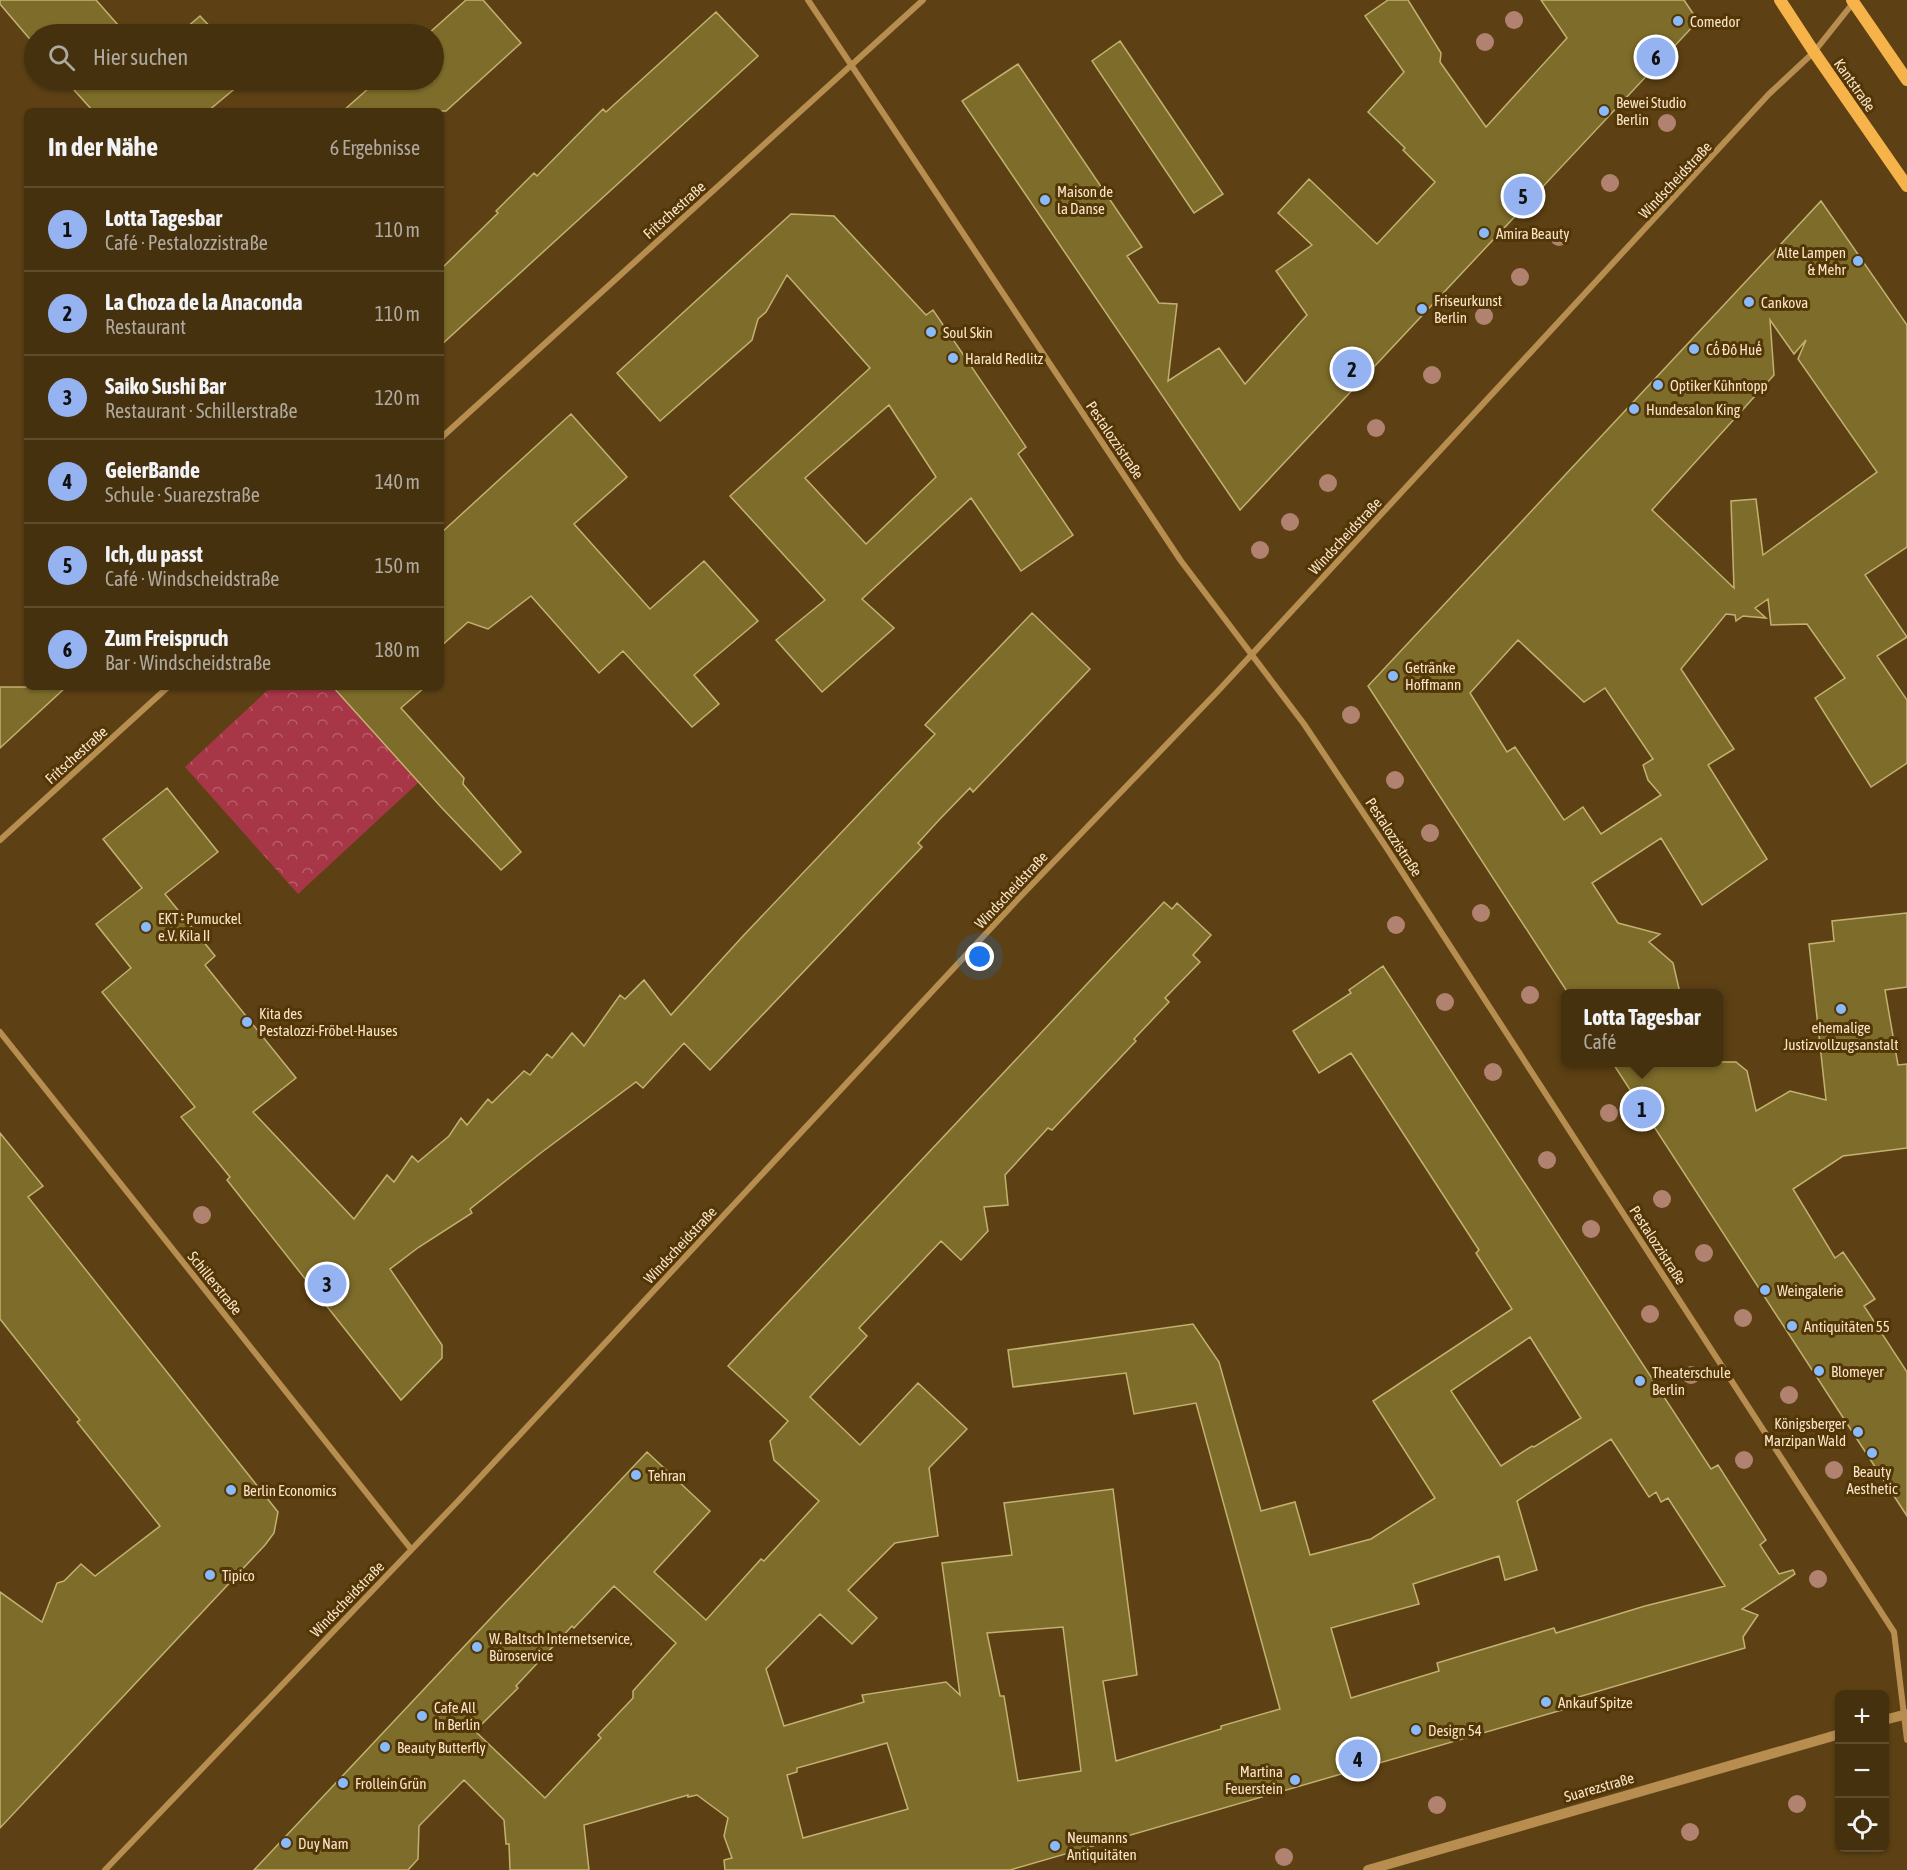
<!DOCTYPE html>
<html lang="de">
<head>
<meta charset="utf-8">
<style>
  :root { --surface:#46310f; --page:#503d1d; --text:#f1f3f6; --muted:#b0a99e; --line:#5e4c2f; --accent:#95b2f1 }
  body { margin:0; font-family:"Asap Condensed",sans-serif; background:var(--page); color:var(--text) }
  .controls { position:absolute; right:18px; bottom:18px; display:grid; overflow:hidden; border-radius:9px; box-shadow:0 2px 4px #0004 }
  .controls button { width:54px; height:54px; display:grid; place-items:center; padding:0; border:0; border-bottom:2px solid var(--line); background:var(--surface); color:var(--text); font:30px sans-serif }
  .you { position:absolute; left:980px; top:957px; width:21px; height:21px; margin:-15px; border:4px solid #fff; border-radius:50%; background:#1a73e8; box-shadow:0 0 0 9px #1a73e833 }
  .badge { display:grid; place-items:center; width:39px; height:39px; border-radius:50%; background:var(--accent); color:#111; font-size:20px; font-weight:700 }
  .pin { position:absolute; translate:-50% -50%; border:3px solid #fff; box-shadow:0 2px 6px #0006 }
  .popup { position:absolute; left:1561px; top:989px; width:162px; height:78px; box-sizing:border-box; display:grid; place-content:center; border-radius:9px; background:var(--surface); filter:drop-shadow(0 2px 4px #0005); font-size:20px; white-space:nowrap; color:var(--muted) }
  .popup b { font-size:22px; color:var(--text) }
  .popup::after { content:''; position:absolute; left:50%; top:100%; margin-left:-12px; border:12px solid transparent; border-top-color:var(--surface) }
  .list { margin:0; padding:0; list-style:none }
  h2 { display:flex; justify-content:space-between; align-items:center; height:78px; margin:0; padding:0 24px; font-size:26px }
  h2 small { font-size:20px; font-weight:400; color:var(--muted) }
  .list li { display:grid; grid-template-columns:39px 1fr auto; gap:18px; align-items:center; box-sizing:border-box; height:84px; padding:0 24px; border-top:2px solid var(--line) }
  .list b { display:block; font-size:22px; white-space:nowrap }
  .list p { margin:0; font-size:20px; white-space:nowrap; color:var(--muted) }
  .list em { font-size:20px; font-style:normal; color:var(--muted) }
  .icon { flex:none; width:33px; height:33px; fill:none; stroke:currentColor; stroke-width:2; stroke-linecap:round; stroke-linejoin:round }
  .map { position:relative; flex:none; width:1907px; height:1870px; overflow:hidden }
  .search { position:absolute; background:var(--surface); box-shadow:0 2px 4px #0004; left:24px; top:24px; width:420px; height:66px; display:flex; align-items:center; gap:15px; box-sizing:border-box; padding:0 21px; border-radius:33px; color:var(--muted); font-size:22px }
  .panel { position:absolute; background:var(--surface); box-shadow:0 2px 4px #0004; left:24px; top:108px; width:420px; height:582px; border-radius:9px }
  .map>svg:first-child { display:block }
  .park { fill:url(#park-crowns) }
  .building { fill:#7e6d2a; stroke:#c3b16f; stroke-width:1.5; fill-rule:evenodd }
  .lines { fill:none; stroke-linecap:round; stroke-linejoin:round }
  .minor { stroke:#b78d50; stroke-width:6 }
  .tertiary { stroke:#b78d50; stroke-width:10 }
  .secondary { stroke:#f6b349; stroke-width:12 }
  .tree { fill:#b1826f }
  .poi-dot { fill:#88bafc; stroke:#523606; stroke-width:2 }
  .labels { text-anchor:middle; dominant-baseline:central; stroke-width:6; stroke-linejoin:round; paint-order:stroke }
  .poi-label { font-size:15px; fill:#fae4c8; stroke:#523606; text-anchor:start }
  .street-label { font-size:15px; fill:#fae4c8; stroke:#523606 }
</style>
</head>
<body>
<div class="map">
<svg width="1907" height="1870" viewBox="0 0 1907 1870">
  <defs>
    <pattern id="park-crowns" width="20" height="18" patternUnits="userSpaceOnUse" patternTransform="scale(1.5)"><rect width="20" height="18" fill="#a73647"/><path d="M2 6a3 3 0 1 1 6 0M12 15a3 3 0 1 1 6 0" fill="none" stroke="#b85d68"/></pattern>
  </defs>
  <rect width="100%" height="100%" fill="#5d4114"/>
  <path class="park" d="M 271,687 L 333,687 L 419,782 L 298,894 L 185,767 Z"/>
  <path class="building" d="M 0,0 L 96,0 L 126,34 L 34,34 L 34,44 L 0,4 Z
    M 466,0 L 483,0 L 521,43 L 446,111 L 343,111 L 378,80 L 434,80 L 434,34 L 428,34 Z
    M 1388,0 L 1408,0 L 1441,53 L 1440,62 L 1486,127 L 1567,38 L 1541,0 L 1684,0 L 1698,21 L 1240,510 L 962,101 L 1018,64 L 1142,247 L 1127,256 L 1159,303 L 1177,304 L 1168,381 L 1219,348 L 1245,384 L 1307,315 L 1276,271 L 1312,245 L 1278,213 L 1309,179 L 1377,244 L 1435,182 L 1403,150 L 1405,148 L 1368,112 L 1404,72 L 1365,16 Z
    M 716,12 L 758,56 L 441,345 L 441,269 L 498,213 L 496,211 L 534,173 L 537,176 L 603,109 L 606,112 Z
    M 200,16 L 217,34 L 179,34 Z
    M 1120,41 L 1223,194 L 1194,213 L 1092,61 Z
    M 65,80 L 245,80 L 208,111 L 93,111 Z
    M 1821,201 L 1907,325 L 1907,547 L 1865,575 L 1907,637 L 1877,656 L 1907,700 L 1907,763 L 1871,787 L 1815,698 L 1845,678 L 1807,624 L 1771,625 L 1768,599 L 1755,608 L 1766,618 L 1743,616 L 1736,621 L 1735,615 L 1726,614 L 1681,669 L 1734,749 L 1708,765 L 1767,859 L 1702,905 L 1661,838 L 1592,883 L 1618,923 L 1660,934 L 1649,942 L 1673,963 L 1680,993 L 1568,993 L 1368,686 ZM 1770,320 L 1794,354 L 1806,340 L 1798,359 L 1877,472 L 1763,555 L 1756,499 L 1731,501 L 1734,588 L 1652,510 L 1774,375 ZM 1518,640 L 1584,702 L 1605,688 L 1653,759 L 1643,765 L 1648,780 L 1661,795 L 1601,834 L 1583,807 L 1564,820 L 1515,747 L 1507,752 L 1470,693 Z
    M 791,214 L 834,216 L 926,315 L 933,310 L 1026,447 L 1018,454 L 1073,535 L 1021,571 L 971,498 L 862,599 L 894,628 L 822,692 L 776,640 L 825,600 L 730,496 L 870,368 L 787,275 L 766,312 L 758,319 L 752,340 L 660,421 L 617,373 ZM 889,405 L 936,477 L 866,544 L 805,478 Z
    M 571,414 L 627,477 L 574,524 L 650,609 L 704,561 L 758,621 L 694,675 L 719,704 L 692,727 L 623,651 L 599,673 L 531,596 L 488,629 L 468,622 L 441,646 L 441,533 Z
    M 1032,613 L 1090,669 L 973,792 L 970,788 L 939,820 L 918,843 L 922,847 L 710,1070 L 684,1043 L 643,1088 L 636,1082 L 542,1152 L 470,1209 L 472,1213 L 419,1247 L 390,1269 L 442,1345 L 442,1358 L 401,1400 L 227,1180 L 230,1177 L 181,1117 L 195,1107 L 102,992 L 131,968 L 96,924 L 142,888 L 103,839 L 167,788 L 218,852 L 165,894 L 215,956 L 205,965 L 296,1078 L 253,1112 L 354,1219 L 387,1175 L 394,1182 L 412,1156 L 418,1162 L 449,1136 L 461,1118 L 467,1125 L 488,1099 L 492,1103 L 524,1071 L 530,1075 L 547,1054 L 552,1058 L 572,1033 L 584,1046 L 620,995 L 625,999 L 644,980 L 671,1015 L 743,936 L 935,734 L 925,725 Z
    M 0,687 L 66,687 L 0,748 Z
    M 333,687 L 425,687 L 401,708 L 464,778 L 463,784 L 521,852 L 501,870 L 441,807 Z
    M 1164,902 L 1172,909 L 1177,903 L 1211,935 L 1193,955 L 1200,962 L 1165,998 L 1169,1002 L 1134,1039 L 1136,1041 L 1052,1130 L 1048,1128 L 1005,1175 L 1008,1205 L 984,1207 L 988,1231 L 961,1260 L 941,1241 L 859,1328 L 867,1336 L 810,1397 L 860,1445 L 918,1383 L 967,1429 L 929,1468 L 938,1536 L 895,1543 L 848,1590 L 877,1618 L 852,1644 L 820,1614 L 766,1669 L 784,1726 L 864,1702 L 862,1695 L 946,1682 L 960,1695 L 942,1563 L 1012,1555 L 1004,1503 L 1113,1489 L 1137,1675 L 1103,1681 L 1116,1761 L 1221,1729 L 1221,1726 L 1280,1709 L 1196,1403 L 1134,1414 L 1126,1373 L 1013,1387 L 1008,1350 L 1193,1324 L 1219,1362 L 1261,1511 L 1295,1502 L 1310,1555 L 1371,1539 L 1435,1498 L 1373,1401 L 1512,1309 L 1476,1253 L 1479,1250 L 1351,1053 L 1319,1073 L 1293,1031 L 1351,993 L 1349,990 L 1383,966 L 1711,1469 L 1718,1465 L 1766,1540 L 1760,1545 L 1779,1574 L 1793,1570 L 1795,1574 L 1742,1609 L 1758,1615 L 1743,1637 L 1745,1648 L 1575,1698 L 1576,1706 L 1010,1870 L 725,1870 L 724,1860 L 732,1858 L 724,1836 L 728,1818 L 697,1795 L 688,1797 L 688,1795 L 584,1825 L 589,1870 L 510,1870 L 509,1844 L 506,1844 L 504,1820 L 464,1780 L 419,1826 L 418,1859 L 408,1870 L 254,1870 L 647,1452 L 710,1511 L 654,1572 L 706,1620 L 761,1559 L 764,1561 L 819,1501 L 774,1460 L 770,1441 L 788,1421 L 728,1366 ZM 1530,1337 L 1581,1418 L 1534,1447 L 1532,1446 L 1501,1466 L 1451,1391 ZM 1611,1439 L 1649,1497 L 1656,1492 L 1661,1502 L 1668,1498 L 1725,1586 L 1645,1606 L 1556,1633 L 1554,1628 L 1437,1663 L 1439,1671 L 1351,1698 L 1331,1628 L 1419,1604 L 1413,1584 L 1499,1556 L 1505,1580 L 1537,1570 L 1517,1501 ZM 614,1586 L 676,1643 L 633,1691 L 633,1698 L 598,1735 L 601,1738 L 545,1798 L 475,1731 L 518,1688 L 516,1686 L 572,1626 L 574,1628 ZM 1063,1627 L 1081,1771 L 1018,1781 L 1004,1696 L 1000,1696 L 987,1633 ZM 887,1743 L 908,1809 L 803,1838 L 787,1775 L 797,1772 L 797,1768 Z
    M 1907,913 L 1907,987 L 1885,990 L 1898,1065 L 1907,1064 L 1907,1148 L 1843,1156 L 1793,1189 L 1835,1258 L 1843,1252 L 1875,1299 L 1864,1306 L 1907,1372 L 1907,1516 L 1612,1062 L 1736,1062 L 1747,1071 L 1756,1111 L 1790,1091 L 1826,1100 L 1809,944 L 1834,941 L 1832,921 Z
    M 0,1133 L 43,1186 L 28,1197 L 278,1512 L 274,1533 L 265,1545 L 0,1828 L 0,1592 L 42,1622 L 57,1583 L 64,1581 L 81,1564 L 95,1576 L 160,1526 L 77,1422 L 80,1420 L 0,1319 Z"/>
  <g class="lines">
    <path class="minor" d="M 808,0 L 1181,561 L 1304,724 L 1386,847 L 1894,1632 L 1907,1740
      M 441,438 L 923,0
      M 0,840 L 168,687
      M 0,1032 L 411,1549
      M 105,1870 L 459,1500 L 1019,898 L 1218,691 L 1769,94 L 1814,52 L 1853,3"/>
    <path class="tertiary" d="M 1884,1720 L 1907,1714
      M 1368,1870 L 1840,1734"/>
    <path class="secondary" d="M 1780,0 L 1814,52 L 1907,186
      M 1852,0 L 1907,80"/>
  </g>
  <g class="tree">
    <circle cx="1514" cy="20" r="9"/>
    <circle cx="1485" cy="42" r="9"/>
    <circle cx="1667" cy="123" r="9"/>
    <circle cx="1610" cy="183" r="9"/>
    <circle cx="1559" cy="237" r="9"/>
    <circle cx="1520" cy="277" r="9"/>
    <circle cx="1484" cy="316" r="9"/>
    <circle cx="1432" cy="375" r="9"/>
    <circle cx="1376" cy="428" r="9"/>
    <circle cx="1328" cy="483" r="9"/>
    <circle cx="1290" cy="522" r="9"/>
    <circle cx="1260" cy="550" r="9"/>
    <circle cx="1351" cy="715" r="9"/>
    <circle cx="1395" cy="780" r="9"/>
    <circle cx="1430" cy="833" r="9"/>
    <circle cx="1481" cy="913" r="9"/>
    <circle cx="1396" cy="925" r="9"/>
    <circle cx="1530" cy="995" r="9"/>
    <circle cx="1445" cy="1002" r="9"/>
    <circle cx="1493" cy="1072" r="9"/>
    <circle cx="1609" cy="1113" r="9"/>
    <circle cx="1547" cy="1160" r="9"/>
    <circle cx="1662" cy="1199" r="9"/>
    <circle cx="202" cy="1215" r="9"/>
    <circle cx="1591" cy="1229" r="9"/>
    <circle cx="1704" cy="1253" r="9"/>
    <circle cx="1650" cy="1314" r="9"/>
    <circle cx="1743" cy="1318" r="9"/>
    <circle cx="1691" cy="1375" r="9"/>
    <circle cx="1789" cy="1395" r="9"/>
    <circle cx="1744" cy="1460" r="9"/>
    <circle cx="1834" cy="1470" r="9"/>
    <circle cx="1818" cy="1579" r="9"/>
    <circle cx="1797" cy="1804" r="9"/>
    <circle cx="1437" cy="1805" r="9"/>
    <circle cx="1690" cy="1832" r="9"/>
    <circle cx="1284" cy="1857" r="9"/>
  </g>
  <g class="poi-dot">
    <circle cx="1678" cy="21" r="6"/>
    <circle cx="1604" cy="111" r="6"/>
    <circle cx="1045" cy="200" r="6"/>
    <circle cx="1484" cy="233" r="6"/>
    <circle cx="1858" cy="261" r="6"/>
    <circle cx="1749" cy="302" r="6"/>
    <circle cx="1422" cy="309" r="6"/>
    <circle cx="931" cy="332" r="6"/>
    <circle cx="1694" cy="349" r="6"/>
    <circle cx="953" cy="358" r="6"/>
    <circle cx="1658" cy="385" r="6"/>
    <circle cx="1634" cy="409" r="6"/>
    <circle cx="1393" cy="676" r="6"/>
    <circle cx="146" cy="927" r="6"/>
    <circle cx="1841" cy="1009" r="6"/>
    <circle cx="247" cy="1022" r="6"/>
    <circle cx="1765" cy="1290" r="6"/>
    <circle cx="1792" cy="1326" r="6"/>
    <circle cx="1819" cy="1371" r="6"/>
    <circle cx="1640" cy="1381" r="6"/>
    <circle cx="1858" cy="1432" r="6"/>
    <circle cx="1872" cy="1453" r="6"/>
    <circle cx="636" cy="1475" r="6"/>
    <circle cx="231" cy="1490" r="6"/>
    <circle cx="210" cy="1575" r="6"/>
    <circle cx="477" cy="1647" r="6"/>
    <circle cx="1546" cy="1702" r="6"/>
    <circle cx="422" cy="1716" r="6"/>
    <circle cx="1416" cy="1730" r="6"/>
    <circle cx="385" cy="1747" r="6"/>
    <circle cx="1295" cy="1780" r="6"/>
    <circle cx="343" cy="1783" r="6"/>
    <circle cx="286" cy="1843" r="6"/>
    <circle cx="1055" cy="1846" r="6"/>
  </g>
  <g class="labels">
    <g class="poi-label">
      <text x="1690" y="21">Comedor</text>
      <text x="1616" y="102">Bewei Studio<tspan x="1616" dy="17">Berlin</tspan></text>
      <text x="1057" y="191">Maison de<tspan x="1057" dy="17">la Danse</tspan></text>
      <text x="1496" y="233">Amira Beauty</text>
      <text x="1846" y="252" text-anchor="end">Alte Lampen<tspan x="1846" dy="17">&amp; Mehr</tspan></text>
      <text x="1434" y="300">Friseurkunst<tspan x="1434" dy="17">Berlin</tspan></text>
      <text x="1761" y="302">Cankova</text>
      <text x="943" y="332">Soul Skin</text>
      <text x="1706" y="349">Cố Đô Huế</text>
      <text x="965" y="358">Harald Redlitz</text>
      <text x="1670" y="385">Optiker Kühntopp</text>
      <text x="1646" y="409">Hundesalon King</text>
      <text x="1405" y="667">Getränke<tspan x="1405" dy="17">Hoffmann</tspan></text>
      <text x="158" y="918">EKT - Pumuckel<tspan x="158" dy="17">e.V. Kila II</tspan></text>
      <text x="259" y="1013">Kita des<tspan x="259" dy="17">Pestalozzi-Fröbel-Hauses</tspan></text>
      <text x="1841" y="1027" text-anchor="middle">ehemalige<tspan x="1841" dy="17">Justizvollzugsanstalt</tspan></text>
      <text x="1777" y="1290">Weingalerie</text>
      <text x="1804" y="1326">Antiquitäten 55</text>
      <text x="1831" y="1371">Blomeyer</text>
      <text x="1652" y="1372">Theaterschule<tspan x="1652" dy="17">Berlin</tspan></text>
      <text x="1846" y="1423" text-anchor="end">Königsberger<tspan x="1846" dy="17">Marzipan Wald</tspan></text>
      <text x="1872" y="1471" text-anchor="middle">Beauty<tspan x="1872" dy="17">Aesthetic</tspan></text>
      <text x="648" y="1475">Tehran</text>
      <text x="243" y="1490">Berlin Economics</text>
      <text x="222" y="1575">Tipico</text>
      <text x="489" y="1638">W. Baltsch Internetservice,<tspan x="489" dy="17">Büroservice</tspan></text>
      <text x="1558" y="1702">Ankauf Spitze</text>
      <text x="434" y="1707">Cafe All<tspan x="434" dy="17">In Berlin</tspan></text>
      <text x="1428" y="1730">Design 54</text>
      <text x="397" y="1747">Beauty Butterfly</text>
      <text x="1283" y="1771" text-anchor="end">Martina<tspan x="1283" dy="17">Feuerstein</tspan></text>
      <text x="355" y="1783">Frollein Grün</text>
      <text x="1067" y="1837">Neumanns<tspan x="1067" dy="17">Antiquitäten</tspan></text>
      <text x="298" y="1843">Duy Nam</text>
    </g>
    <g class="street-label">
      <text transform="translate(1855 85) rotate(55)">Kantstraße</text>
      <text transform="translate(1675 180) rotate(-47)">Windscheidstraße</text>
      <text transform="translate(674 210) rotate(-42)">Fritschestraße</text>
      <text transform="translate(1115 440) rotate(56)">Pestalozzistraße</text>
      <text transform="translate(1345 536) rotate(-47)">Windscheidstraße</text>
      <text transform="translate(76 755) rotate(-42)">Fritschestraße</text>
      <text transform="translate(1394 837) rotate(57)">Pestalozzistraße</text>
      <text transform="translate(1011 890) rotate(-47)">Windscheidstraße</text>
      <text transform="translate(680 1245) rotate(-47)">Windscheidstraße</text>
      <text transform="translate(1658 1245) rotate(57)">Pestalozzistraße</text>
      <text transform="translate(215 1283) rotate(51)">Schillerstraße</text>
      <text transform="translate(347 1599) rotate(-46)">Windscheidstraße</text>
      <text transform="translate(1599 1787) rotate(-16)">Suarezstraße</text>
    </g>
  </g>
</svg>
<div class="controls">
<button>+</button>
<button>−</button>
<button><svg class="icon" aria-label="locate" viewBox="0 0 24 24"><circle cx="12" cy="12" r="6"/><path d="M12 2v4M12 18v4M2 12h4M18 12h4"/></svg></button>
</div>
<div class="you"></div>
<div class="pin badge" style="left:1642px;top:1109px">1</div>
<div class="popup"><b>Lotta Tagesbar</b>Café</div>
<div class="pin badge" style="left:1352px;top:369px">2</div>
<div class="pin badge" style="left:327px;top:1284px">3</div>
<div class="pin badge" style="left:1358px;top:1759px">4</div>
<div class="pin badge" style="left:1523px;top:196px">5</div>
<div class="pin badge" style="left:1656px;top:57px">6</div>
<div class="search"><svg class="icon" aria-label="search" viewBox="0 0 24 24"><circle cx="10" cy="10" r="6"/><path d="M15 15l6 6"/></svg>Hier suchen</div>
<section class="panel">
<h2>In der Nähe<small>6 Ergebnisse</small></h2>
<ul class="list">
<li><span class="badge">1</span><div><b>Lotta Tagesbar</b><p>Café · Pestalozzistraße</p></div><em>110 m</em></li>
<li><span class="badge">2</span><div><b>La Choza de la Anaconda</b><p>Restaurant</p></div><em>110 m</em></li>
<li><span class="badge">3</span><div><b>Saiko Sushi Bar</b><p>Restaurant · Schillerstraße</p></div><em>120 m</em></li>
<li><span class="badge">4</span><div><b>GeierBande</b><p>Schule · Suarezstraße</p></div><em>140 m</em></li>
<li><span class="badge">5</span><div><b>Ich, du passt</b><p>Café · Windscheidstraße</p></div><em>150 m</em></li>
<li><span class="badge">6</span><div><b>Zum Freispruch</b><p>Bar · Windscheidstraße</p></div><em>180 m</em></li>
</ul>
</section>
</div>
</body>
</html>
